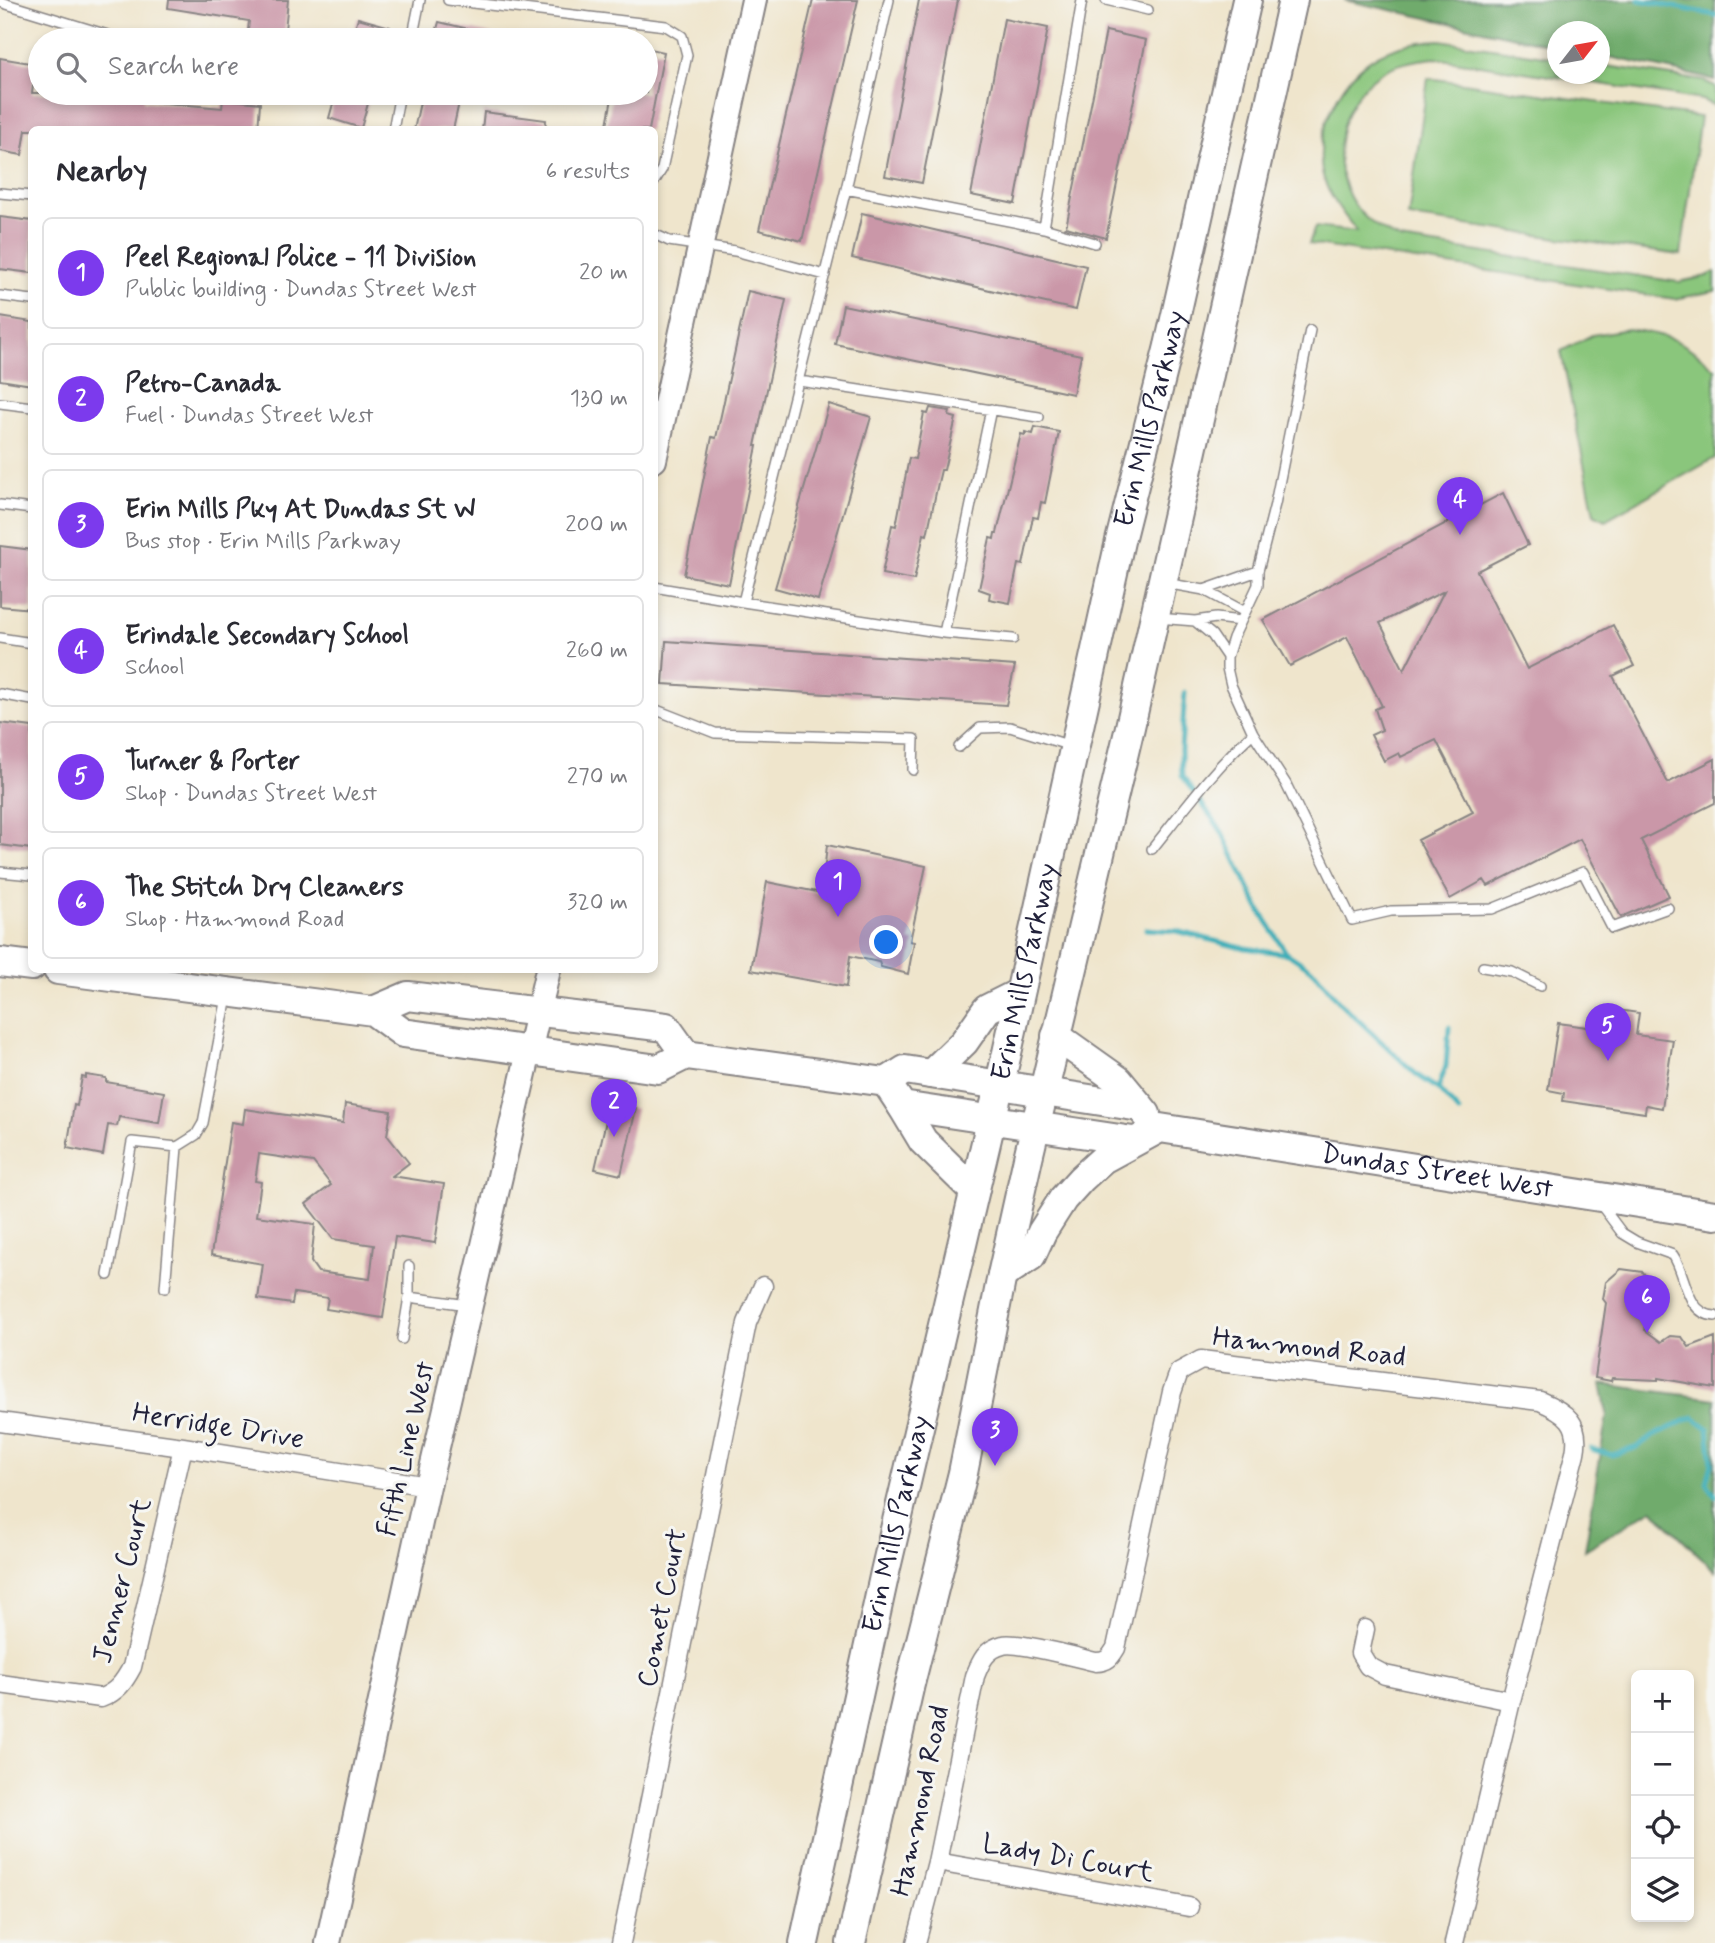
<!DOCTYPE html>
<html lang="en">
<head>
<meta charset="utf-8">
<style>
  :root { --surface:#fff; --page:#f2f2f3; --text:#2b2b33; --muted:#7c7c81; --line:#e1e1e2; --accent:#7c3aed }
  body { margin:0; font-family:Mynerve,sans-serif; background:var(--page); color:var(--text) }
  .controls { position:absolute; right:21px; bottom:21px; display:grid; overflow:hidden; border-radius:10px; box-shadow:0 4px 10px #0003 }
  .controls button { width:63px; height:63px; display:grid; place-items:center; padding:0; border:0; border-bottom:2px solid var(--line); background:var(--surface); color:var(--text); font:35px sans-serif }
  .compass { position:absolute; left:1547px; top:21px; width:63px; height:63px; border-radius:50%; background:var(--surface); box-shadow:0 4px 10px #0003; rotate:59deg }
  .you { position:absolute; left:887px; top:943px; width:24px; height:24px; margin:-18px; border:5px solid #fff; border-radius:50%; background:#1a73e8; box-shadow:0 0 0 10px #1a73e833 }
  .badge { display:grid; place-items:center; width:46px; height:46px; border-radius:50%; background:var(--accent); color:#fff; font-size:23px; font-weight:700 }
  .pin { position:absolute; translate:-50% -58px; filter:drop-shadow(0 2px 4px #0008) }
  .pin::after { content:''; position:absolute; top:37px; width:24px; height:21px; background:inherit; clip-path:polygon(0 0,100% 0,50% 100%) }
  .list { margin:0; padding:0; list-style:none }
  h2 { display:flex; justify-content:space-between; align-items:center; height:91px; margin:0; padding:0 28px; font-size:30px }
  h2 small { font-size:23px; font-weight:400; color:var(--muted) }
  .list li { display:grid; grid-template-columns:46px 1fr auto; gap:21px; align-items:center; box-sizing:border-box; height:112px; margin:0 14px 14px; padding:0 14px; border:2px solid var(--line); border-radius:10px }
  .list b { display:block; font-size:26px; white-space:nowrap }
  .list p { margin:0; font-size:23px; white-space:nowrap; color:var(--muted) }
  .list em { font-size:23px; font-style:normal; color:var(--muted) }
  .icon { flex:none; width:38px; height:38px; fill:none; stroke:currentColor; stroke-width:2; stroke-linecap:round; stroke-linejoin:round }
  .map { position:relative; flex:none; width:1715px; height:1943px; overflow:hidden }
  .search { position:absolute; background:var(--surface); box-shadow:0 4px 10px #0003; left:28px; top:28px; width:630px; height:77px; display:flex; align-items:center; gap:18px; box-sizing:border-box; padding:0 24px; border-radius:38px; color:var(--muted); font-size:26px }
  .panel { position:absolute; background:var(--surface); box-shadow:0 4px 10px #0003; left:28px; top:126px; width:630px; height:847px; border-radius:10px }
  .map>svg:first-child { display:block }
  .green { fill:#8ac67c; stroke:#56745c; stroke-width:2 }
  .forest { fill:#6fab6c; stroke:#486654; stroke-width:2 }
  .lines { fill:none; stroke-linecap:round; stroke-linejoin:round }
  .stream { stroke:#3eaeb8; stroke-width:5 }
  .building { fill:#ca97a8; fill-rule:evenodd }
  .lane-casing { stroke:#888484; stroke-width:12 }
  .street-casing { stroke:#888484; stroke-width:21 }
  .secondary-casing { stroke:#888484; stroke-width:28 }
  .primary-casing { stroke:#888484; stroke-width:32 }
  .lane { stroke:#fff; stroke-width:9 }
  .street { stroke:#fff; stroke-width:18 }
  .secondary { stroke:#fff; stroke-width:24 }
  .primary { stroke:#fff; stroke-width:28 }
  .labels { text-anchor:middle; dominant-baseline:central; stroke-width:6; stroke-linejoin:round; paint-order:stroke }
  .street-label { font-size:28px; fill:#22223b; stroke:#f6f6f2 }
</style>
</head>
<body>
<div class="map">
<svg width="1715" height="1943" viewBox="0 0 1715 1943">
  <rect width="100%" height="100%" fill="#f6f6f2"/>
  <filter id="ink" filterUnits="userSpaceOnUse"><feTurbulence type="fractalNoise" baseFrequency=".0143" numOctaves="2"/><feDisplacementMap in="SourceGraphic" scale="14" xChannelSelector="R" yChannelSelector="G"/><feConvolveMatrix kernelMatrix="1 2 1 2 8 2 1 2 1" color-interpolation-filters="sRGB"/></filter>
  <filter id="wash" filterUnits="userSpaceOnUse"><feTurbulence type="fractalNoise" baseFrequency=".00686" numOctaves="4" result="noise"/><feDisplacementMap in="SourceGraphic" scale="28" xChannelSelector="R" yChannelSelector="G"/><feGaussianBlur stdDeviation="1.57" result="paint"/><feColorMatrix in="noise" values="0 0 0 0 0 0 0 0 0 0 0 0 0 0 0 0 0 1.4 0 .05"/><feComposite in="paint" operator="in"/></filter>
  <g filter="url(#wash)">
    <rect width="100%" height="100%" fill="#efe5cc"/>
    <path class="green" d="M 1440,40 L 1557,58 L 1558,74 L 1600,74 L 1600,65 L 1704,81 L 1715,86 L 1715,106 L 1702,100 L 1435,58 C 1416,60 1396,63 1379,74 C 1338,103 1327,162 1354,204 C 1365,221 1383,231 1400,240 L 1679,282 L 1707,276 L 1715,272 L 1715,291 L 1675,299 L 1309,244 L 1315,227 L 1357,232 C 1344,215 1329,197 1323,176 C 1318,157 1322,131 1330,113 C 1352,61 1385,43 1440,40 Z
      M 1428,78 L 1700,117 L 1681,255 L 1408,217 Z
      M 1628,329 C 1668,335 1685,340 1715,369 L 1715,458 L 1605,520 L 1594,514 L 1561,351 L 1592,335 Z"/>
    <path class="forest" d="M 1344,0 L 1715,0 L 1715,80 L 1600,55 L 1600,32 L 1558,32 L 1557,46 Z
      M 1601,1384 L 1715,1399 L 1715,1571 L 1652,1509 L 1585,1550 L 1607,1414 Z"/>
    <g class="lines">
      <path class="stream" d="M 1639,0 L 1715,15
        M 1185,692 L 1181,750 L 1182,776 L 1222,832 L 1258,907 L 1287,954
        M 1146,929 L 1177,931 L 1238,947 L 1288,954 L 1315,972 L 1340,1003 L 1417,1075 L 1438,1089 L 1459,1112
        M 1438,1089 L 1446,1066 L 1449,1027
        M 1591,1449 L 1612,1455 L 1635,1448 L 1657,1434 L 1693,1417 L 1708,1428 L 1712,1463 L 1707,1483 L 1715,1496"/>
    </g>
    <g id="blocks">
      <path class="building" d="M 169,0 L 288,0 L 284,40 L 247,40 L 249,21 L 168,8 Z
        M 813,0 L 858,0 L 802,241 L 759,230 Z
        M 919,0 L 958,0 L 922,183 L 885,176 Z
        M 358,18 L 390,27 L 386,40 L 351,40 Z
        M 1004,19 L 1048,28 L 1015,204 L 971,195 Z
        M 439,22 L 494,35 L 493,40 L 434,40 Z
        M 1106,31 L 1146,40 L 1106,238 L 1066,227 Z
        M 646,48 L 664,52 L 649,130 L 606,130 L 613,93 L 646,93 Z
        M 0,58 L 36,64 L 32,93 L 145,93 L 143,101 L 222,108 L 223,99 L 260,103 L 258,130 L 26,130 L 22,155 L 0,151 Z
        M 336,93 L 371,93 L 361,128 L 329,118 Z
        M 422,93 L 461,93 L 453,130 L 414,130 Z
        M 484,112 L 546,120 L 545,130 L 482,130 Z
        M 862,213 L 1086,266 L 1076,310 L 852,258 Z
        M 0,217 L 32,221 L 32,273 L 0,269 Z
        M 748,291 L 786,300 L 755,446 L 757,446 L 729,584 L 684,575 L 712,437 L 716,438 Z
        M 843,305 L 1081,355 L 1073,394 L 835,344 Z
        M 0,317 L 32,322 L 32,385 L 0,380 Z
        M 829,404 L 871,417 L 818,600 L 775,588 Z
        M 930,408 L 950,411 L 949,416 L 956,418 L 944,470 L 941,470 L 938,483 L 927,535 L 924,534 L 914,580 L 882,574 L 892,525 L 896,526 L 909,458 L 915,459 L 924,413 L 928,414 Z
        M 1035,427 L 1059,432 L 1045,503 L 1041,502 L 1038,518 L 1033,517 L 1023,565 L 1018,564 L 1010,603 L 989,599 L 990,593 L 979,589 L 990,538 L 994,539 L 995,533 L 997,533 L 1021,434 L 1025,435 L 1025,432 L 1033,434 Z
        M 1503,493 L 1528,545 L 1477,571 L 1527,669 L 1613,625 L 1634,666 L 1613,676 L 1668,783 L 1715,759 L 1715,803 L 1641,840 L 1669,896 L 1621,917 L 1580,839 L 1488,886 L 1484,880 L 1450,899 L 1418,840 L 1473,812 L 1436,740 L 1401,757 L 1399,753 L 1384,761 L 1371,735 L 1382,730 L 1375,709 L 1382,706 L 1347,637 L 1290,666 L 1263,620 ZM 1444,591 L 1404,670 L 1380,623 Z
        M 0,546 L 32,550 L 32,609 L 0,606 Z
        M 666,641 L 1015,666 L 1006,705 L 663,684 Z
        M 0,723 L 32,727 L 32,849 L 0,845 Z
        M 827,845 L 926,866 L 910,941 L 914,942 L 908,974 L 881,967 L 879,962 L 850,956 L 846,987 L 751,970 L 767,882 L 822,893 Z
        M 1604,1008 L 1639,1013 L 1636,1035 L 1673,1040 L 1662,1108 L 1646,1105 L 1645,1113 L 1563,1101 L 1564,1093 L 1548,1090 L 1558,1023 L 1601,1029 Z
        M 86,1075 L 106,1078 L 106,1082 L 164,1092 L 159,1123 L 119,1117 L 117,1126 L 108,1125 L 103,1155 L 67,1148 L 74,1105 L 77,1106 L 82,1077 L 86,1078 Z
        M 610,1103 L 636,1109 L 621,1175 L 595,1169 Z
        M 345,1104 L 391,1111 L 387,1135 L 409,1163 L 392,1176 L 444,1184 L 435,1243 L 395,1237 L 383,1318 L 326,1309 L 328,1298 L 294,1293 L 292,1304 L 258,1299 L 263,1264 L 211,1255 L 231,1122 L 243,1124 L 245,1109 L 343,1123 ZM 259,1154 L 313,1162 L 331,1185 L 306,1204 L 333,1239 L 374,1245 L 370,1279 L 318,1272 L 311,1262 L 315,1224 L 256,1216 L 261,1182 L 255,1181 Z
        M 1621,1269 L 1643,1272 L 1653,1289 L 1645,1330 L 1661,1342 L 1670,1336 L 1682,1337 L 1689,1347 L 1715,1337 L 1715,1388 L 1658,1378 L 1658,1380 L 1612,1378 L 1611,1381 L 1595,1378 L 1606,1303 L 1603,1299 L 1606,1282 Z"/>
    </g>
  </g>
  <g filter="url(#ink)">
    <use href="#blocks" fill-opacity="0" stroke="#888484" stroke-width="2"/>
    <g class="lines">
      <g class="lane-casing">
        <path id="lane" d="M 448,0 L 666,26 L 682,36 L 687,55 L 662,169 L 654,182
          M 889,0 L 846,189 L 1044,228 L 1082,0
          M 1106,0 L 1148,10
          M 0,2 L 124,40
          M 412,40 L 420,0
          M 393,130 L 400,93
          M 846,189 L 743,602 L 944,633 L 1013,639
          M 0,193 L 32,196
          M 1044,228 L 1095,243
          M 654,234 L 669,241 L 735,251 L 825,275
          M 0,296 L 32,300
          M 1310,330 L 1275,504 L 1258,571 L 1258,585 L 1233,638 L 1227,657 L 1227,668 L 1231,685 L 1253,733 L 1286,784 L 1352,920 L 1391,911 L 1492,909 L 1583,872 L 1612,928 L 1668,908
          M 799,381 L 1039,417
          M 0,403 L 32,407
          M 0,505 L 32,509
          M 1165,583 L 1204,590 L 1245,612
          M 654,587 L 743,602
          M 1204,590 L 1258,571
          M 1157,618 L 1195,621 L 1216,618 L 1240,621
          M 1195,621 L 1212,635 L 1227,657
          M 944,633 L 991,409
          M 0,638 L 32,643
          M 0,694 L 32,700
          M 654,709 L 715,733 L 914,739 L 913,770
          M 959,747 L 980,728 L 1010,727 L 1071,746
          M 1152,849 C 1184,809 1215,767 1253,733
          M 0,872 L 32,875
          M 1483,967 L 1512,972 L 1540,986
          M 1601,1205 L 1622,1233 L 1637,1242 L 1673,1255 C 1687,1275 1685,1314 1715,1316
          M 108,1275 L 132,1142 L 177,1147
          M 165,1288 L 177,1147 L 196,1135 L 203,1123 L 227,997
          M 409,1297 L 409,1266
          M 402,1339 L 409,1297 L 468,1305"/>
      </g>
      <g class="street-casing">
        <path id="street" d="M 0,1422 L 183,1447 L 428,1486
          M 1365,1629 L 1360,1653 L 1368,1666 L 1385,1675 L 1511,1701
          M 0,1684 L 101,1698 C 117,1692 124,1682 132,1667 L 183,1447
          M 937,1862 L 1189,1907
          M 621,1943 L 747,1323 L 763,1286
          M 916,1943 L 937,1862 L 975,1676 C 981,1661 986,1649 1003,1645 C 1016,1641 1079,1658 1096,1662 C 1107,1662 1110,1658 1116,1648 L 1172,1392 L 1179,1372 L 1201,1360 L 1540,1401 C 1566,1412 1581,1423 1575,1453 L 1511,1701 L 1454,1943"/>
      </g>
      <g class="secondary-casing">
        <path id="secondary" d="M 654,460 L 754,0
          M 328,1943 L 428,1486 L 548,970"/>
      </g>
      <g class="primary-casing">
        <g id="primary">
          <path d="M 0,962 L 32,966"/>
          <path d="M 58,970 L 373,1011 L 403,1033 L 658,1069 L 686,1055 L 886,1082 L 905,1070 L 1140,1107"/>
          <path d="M 373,1011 L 408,996 L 666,1027 L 686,1055"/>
          <path d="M 1056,1036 L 1118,1080 L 1146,1114"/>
          <path d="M 931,1074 L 964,1042 L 987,1009 L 1019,993"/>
          <path d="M 886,1082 L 902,1106 L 1133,1141"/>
          <path d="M 902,1106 L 923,1141 L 974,1191"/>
          <path id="s1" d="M 1002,1275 L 1031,1256 L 1042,1232 L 1063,1199 L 1081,1179 L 1103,1159 L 1160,1128 L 1715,1215"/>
          <path id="s2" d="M 804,1943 L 885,1572 L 1007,1053 L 1120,541 L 1169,346 L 1247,0"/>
          <path d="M 851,1943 L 910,1684 L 963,1473 L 1002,1275 L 1028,1158 L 1130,727 L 1293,0"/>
        </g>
      </g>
      <use href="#lane" class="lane"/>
      <use href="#street" class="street"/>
      <use href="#secondary" class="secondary"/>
      <use href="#primary" class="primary"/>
    </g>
  </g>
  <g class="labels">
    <g class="street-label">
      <text stroke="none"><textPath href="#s2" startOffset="1563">Erin Mills Parkway</textPath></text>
      <text stroke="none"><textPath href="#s2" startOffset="996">Erin Mills Parkway</textPath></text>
      <text stroke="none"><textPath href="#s1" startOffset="502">Dundas Street West</textPath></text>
      <text transform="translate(1309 1348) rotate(6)">Hammond Road</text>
      <text transform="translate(218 1427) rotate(9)">Herridge Drive</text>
      <text transform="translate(407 1449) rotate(-77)">Fifth Line West</text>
      <text stroke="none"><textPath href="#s2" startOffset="429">Erin Mills Parkway</textPath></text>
      <text transform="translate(123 1581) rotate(-76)">Jenner Court</text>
      <text transform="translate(663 1608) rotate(-79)">Comet Court</text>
      <text transform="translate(921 1801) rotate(-78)">Hammond Road</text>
      <text transform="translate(1068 1859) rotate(10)">Lady Di Court</text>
    </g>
  </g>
</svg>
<div class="controls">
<button>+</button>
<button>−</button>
<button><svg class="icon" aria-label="locate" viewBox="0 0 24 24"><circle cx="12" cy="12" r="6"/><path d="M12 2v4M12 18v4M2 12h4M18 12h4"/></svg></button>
<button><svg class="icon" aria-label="layers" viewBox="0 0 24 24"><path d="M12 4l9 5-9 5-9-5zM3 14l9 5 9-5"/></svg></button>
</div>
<svg class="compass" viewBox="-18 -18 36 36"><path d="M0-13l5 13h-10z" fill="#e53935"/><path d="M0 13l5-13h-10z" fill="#7c7c81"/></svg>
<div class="you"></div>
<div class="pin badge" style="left:838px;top:917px">1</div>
<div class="pin badge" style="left:614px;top:1137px">2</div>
<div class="pin badge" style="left:995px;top:1466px">3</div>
<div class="pin badge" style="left:1460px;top:535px">4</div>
<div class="pin badge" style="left:1608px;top:1061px">5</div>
<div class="pin badge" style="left:1647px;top:1333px">6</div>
<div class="search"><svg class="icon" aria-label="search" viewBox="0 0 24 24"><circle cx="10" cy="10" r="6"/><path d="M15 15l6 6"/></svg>Search here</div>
<section class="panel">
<h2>Nearby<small>6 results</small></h2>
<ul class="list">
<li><span class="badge">1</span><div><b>Peel Regional Police - 11 Division</b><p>Public building · Dundas Street West</p></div><em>20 m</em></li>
<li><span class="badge">2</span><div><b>Petro-Canada</b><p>Fuel · Dundas Street West</p></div><em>130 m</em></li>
<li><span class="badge">3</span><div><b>Erin Mills Pky At Dundas St W</b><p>Bus stop · Erin Mills Parkway</p></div><em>200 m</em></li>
<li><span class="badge">4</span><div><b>Erindale Secondary School</b><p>School</p></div><em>260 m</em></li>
<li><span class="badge">5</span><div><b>Turner &amp; Porter</b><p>Shop · Dundas Street West</p></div><em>270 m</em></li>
<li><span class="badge">6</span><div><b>The Stitch Dry Cleaners</b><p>Shop · Hammond Road</p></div><em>320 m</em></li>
</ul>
</section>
</div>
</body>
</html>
